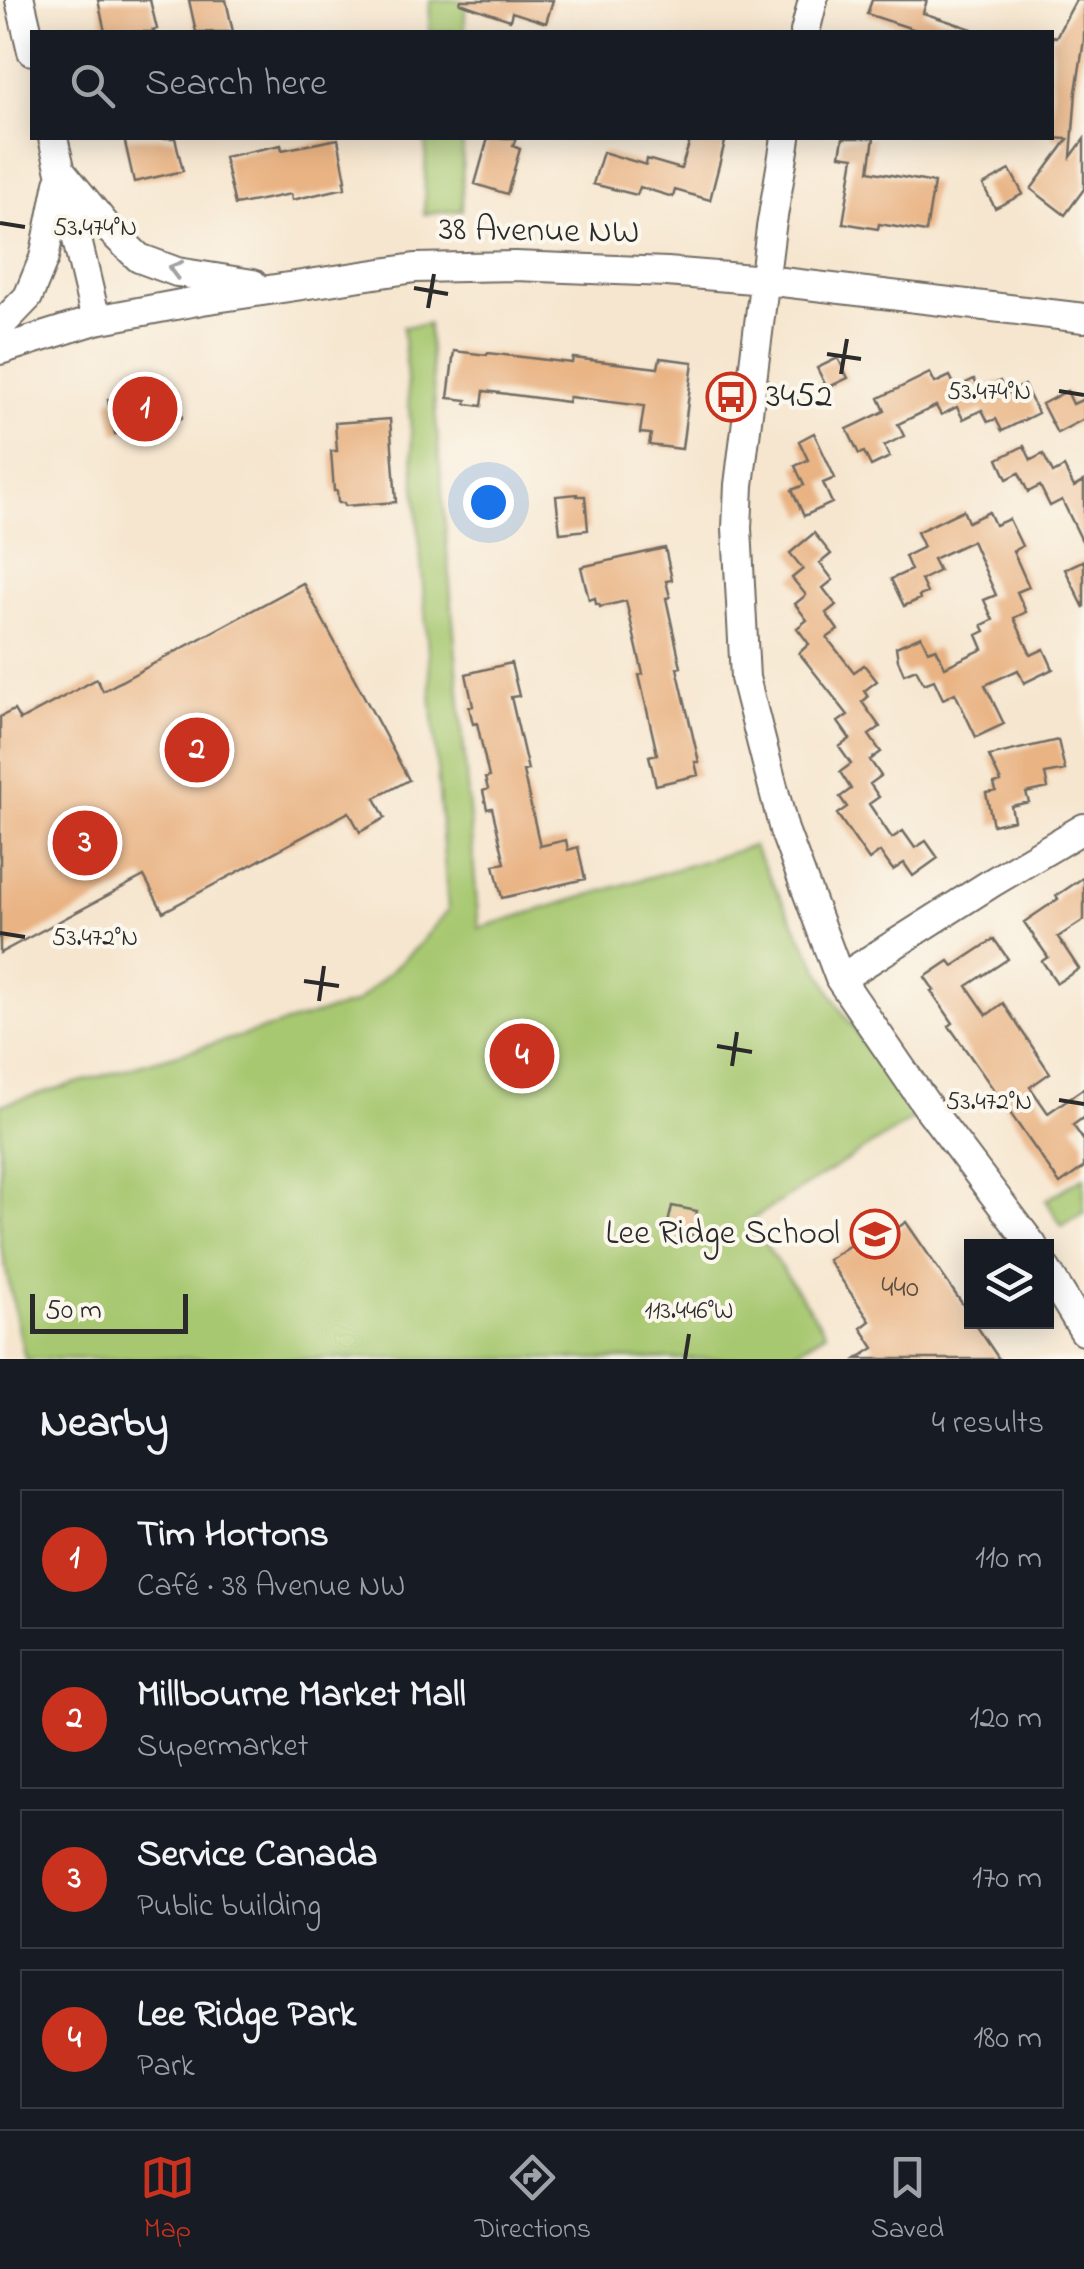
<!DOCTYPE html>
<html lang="en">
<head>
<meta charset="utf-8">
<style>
  :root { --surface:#171b24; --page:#242831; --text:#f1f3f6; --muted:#9ea1a6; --line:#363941; --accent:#c8321e }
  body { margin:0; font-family:"Indie Flower",sans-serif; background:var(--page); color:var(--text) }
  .controls { position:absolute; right:30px; bottom:30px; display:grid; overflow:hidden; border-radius:0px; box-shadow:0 5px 25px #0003 }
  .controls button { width:90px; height:90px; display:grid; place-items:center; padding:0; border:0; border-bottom:2px solid var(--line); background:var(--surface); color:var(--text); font:50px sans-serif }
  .scale { position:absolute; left:30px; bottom:25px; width:158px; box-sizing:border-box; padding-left:10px; border:5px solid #2b2b2b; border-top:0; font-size:28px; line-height:35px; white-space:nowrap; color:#2b2b2b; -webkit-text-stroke:8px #fbf7ec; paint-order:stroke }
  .you { position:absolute; left:488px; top:502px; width:35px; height:35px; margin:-25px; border:8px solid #fff; border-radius:50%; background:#1a73e8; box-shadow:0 0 0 15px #1a73e833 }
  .badge { display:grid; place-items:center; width:65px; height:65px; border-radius:50%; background:var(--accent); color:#fff; font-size:32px; font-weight:700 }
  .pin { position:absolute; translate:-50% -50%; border:5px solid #fff; box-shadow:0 2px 10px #0006 }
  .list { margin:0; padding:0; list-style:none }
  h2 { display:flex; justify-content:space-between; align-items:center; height:130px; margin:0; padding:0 40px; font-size:42px }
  h2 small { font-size:32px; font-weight:400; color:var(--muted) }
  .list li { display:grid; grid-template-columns:65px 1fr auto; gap:30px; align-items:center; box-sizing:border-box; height:140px; margin:0 20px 20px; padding:0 20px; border:2px solid var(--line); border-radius:0px }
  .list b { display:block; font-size:38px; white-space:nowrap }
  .list p { margin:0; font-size:32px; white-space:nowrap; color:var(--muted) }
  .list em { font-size:32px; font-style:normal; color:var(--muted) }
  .icon { flex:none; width:55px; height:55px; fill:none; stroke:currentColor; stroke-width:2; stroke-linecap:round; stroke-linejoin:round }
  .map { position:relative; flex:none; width:1084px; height:1359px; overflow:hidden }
  .search { position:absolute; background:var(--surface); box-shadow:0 5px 25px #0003; left:30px; right:30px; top:30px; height:110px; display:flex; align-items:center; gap:25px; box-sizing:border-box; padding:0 35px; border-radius:0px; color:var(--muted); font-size:38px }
  .sheet { height:770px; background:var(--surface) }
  nav { display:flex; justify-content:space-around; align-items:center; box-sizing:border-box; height:140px; border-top:2px solid var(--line); background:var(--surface); font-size:28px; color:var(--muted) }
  nav a { display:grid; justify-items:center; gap:5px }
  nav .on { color:var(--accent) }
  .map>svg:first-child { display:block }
  .green { fill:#a7c871; stroke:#697a4e; stroke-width:2.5 }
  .building { fill:#e9b383 }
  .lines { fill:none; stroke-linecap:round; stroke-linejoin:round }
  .minor-casing { stroke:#726c64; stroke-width:32 }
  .minor { stroke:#fff; stroke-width:28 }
  .oneway { stroke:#a0a0a0 }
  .ticks { fill:none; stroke:#2b2b2b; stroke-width:4 }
  .labels { text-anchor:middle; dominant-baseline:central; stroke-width:8; stroke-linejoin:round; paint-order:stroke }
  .number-label { font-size:30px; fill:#5a4d41 }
  .street-label { font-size:35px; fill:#2b2b2b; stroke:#fbf7ec }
  .poi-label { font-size:35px; fill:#2b2b2b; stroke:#fbf7ec; text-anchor:start }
  .ticks-label { font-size:25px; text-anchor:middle; fill:#2b2b2b; stroke:#fbf7ec; stroke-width:8; stroke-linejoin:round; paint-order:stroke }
</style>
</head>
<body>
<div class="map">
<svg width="1084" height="1359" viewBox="0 0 1084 1359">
  <rect width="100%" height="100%" fill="#fbf7ec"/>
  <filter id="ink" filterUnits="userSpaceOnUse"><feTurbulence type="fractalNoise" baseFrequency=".01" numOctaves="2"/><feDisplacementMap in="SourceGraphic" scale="20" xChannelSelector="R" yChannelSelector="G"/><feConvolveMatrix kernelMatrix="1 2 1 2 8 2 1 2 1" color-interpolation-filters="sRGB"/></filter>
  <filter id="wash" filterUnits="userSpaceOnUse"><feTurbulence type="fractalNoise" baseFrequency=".0048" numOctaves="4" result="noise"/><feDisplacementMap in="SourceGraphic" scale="40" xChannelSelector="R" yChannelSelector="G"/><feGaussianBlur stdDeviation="2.25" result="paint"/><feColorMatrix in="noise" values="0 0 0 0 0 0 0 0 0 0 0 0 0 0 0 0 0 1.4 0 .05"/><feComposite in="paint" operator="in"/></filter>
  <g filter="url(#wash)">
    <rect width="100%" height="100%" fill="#f6e6cf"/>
    <path class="green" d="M 430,0 L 465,0 L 465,32 L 429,32 Z
      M 426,138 L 463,138 L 462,210 L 424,214 Z
      M 428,324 L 479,928 L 753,846 L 839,1007 L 915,1118 L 749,1221 L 826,1333 L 783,1359 L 25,1359 L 0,1241 L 0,1105 L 356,1003 L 417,947 L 448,910 L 403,327 Z
      M 1084,1177 L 1084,1213 L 1062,1226 L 1046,1200 Z"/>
    <g id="blocks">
      <path class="building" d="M 98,0 L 150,0 L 157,29 L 153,30 L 154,32 L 105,32 Z
        M 189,0 L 226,0 L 233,32 L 196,32 Z
        M 461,0 L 553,0 L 546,23 L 512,12 L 510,20 L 460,3 Z
        M 872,0 L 927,0 L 923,13 L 972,29 L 972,32 L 916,32 L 916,30 L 867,14 Z
        M 1076,0 L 1084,0 L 1084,40 L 1076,92 L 1071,157 L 1084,139 L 1084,189 L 1065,215 L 1031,189 L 1068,139 L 1052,138 L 1052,36 L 1056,37 Z
        M 124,138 L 175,138 L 183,171 L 134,182 Z
        M 488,138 L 516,138 L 513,146 L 520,149 L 507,194 L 475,184 Z
        M 691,138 L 726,138 L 710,200 L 675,190 L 673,197 L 640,187 L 637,195 L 593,184 L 603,152 L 646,165 L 647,159 L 681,169 Z
        M 843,138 L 874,138 L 869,171 L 934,183 L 926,232 L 879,224 L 878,229 L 843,223 L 854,157 L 840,155 Z
        M 338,139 L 346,180 L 344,181 L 345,188 L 292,200 L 291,194 L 235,205 L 224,157 L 281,145 L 282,150 Z
        M 1010,170 L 1023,194 L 995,208 L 983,185 Z
        M 454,351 L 487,355 L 488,353 L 572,363 L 573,358 L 658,368 L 660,358 L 693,362 L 682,449 L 649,445 L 651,434 L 640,433 L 644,406 L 569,397 L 568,402 L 484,391 L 482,406 L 466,404 L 467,400 L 448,398 Z
        M 838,358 L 848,378 L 827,388 L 817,368 Z
        M 930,373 L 935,383 L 950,376 L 956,388 L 974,379 L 980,391 L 1000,381 L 1006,394 L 1024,385 L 1038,413 L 1002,431 L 996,419 L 988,422 L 982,410 L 963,419 L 957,407 L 941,415 L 936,406 L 898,424 L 904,436 L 884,446 L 890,457 L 871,466 L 864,452 L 859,454 L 847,429 L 885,411 L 879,398 Z
        M 175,385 L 182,418 L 115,434 L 108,400 Z
        M 1067,391 L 1073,404 L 1084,399 L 1084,419 L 1057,433 L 1042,404 Z
        M 390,419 L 396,502 L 345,506 L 344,503 L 338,503 L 337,491 L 334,491 L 331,451 L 337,451 L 335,423 Z
        M 814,433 L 835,478 L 823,483 L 832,503 L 804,516 L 792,490 L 804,485 L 795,466 L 808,460 L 799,441 Z
        M 1024,446 L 1031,460 L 1043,454 L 1053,473 L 1064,467 L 1074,487 L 1084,481 L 1084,545 L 1062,500 L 1050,506 L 1040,486 L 1028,492 L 1019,473 L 1007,479 L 998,459 Z
        M 577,494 L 577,496 L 585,496 L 588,530 L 560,533 L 556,496 Z
        M 963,510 L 968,522 L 989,512 L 995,525 L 1009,519 L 1022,546 L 1013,551 L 1029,587 L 1017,592 L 1026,612 L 1014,618 L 1031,655 L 1044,649 L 1053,669 L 1024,683 L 1018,670 L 985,685 L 1004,724 L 976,737 L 955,693 L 943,699 L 934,680 L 924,684 L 916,669 L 904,674 L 898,660 L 896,647 L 921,636 L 928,651 L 936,648 L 945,667 L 983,649 L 977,635 L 985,631 L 982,625 L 993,620 L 984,600 L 996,595 L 972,541 L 933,559 L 939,571 L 921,580 L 927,593 L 919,596 L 920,599 L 904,606 L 891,579 L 911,570 L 905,556 L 924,547 L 917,532 Z
        M 814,533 L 831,554 L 820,563 L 833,580 L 823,588 L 836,605 L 826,613 L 838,630 L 827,638 L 854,672 L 864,665 L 877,681 L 864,691 L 868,697 L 862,702 L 880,727 L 869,735 L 881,752 L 870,760 L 881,776 L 870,784 L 879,797 L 869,804 L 892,838 L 903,831 L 915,848 L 926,841 L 938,858 L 913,876 L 904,863 L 893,870 L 880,852 L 869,860 L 837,814 L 847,807 L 840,797 L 851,789 L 840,772 L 851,764 L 839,747 L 850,739 L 838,722 L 848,715 L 799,653 L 809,644 L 797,628 L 807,620 L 795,604 L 806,595 L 792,578 L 803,569 L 790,553 Z
        M 665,548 L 672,580 L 666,581 L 670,597 L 666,598 L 681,667 L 677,668 L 699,762 L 695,762 L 698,775 L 656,785 L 649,756 L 657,754 L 639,675 L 643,674 L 626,601 L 600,607 L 599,604 L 596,604 L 595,598 L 589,600 L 581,567 Z
        M 1084,560 L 1084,608 L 1065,569 Z
        M 303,583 L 409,780 L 375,798 L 385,818 L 360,832 L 349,812 L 163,912 L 144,876 L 0,953 L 0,717 L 14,710 L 20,720 L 97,679 L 103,691 Z
        M 511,663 L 519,696 L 511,697 L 528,770 L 523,771 L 540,846 L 566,840 L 568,850 L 578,847 L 585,879 L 502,898 L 494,865 L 505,863 L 492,808 L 487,809 L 483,791 L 488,789 L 485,778 L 489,777 L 477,723 L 473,724 L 469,707 L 473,706 L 466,674 Z
        M 1058,740 L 1065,770 L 1045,774 L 1048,788 L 1026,793 L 1029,802 L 1011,806 L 1014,820 L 993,825 L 986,793 L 996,791 L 994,784 L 1001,782 L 989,756 Z
        M 1084,877 L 1084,920 L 1058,937 L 1079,969 L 1057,983 L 1042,961 L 1048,957 L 1024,922 L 1058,899 L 1056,896 Z
        M 994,939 L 1008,959 L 967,986 L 987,1015 L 1003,1003 L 1050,1073 L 1030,1087 L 1048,1113 L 1084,1088 L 1084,1117 L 1073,1125 L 1084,1141 L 1084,1167 L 1060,1184 L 949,1026 L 953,1023 L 931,991 L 934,990 L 925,977 L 949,961 L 953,966 Z
        M 672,1206 L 697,1211 L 692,1237 L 666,1232 Z
        M 906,1222 L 972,1318 L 972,1322 L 974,1322 L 999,1359 L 857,1359 L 874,1348 L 861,1328 L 870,1321 L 828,1260 L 869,1232 L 873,1238 L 887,1229 L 890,1233 Z"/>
    </g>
  </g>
  <g filter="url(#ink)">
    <use href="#blocks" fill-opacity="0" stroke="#726c64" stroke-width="2.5"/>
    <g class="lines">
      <g class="minor-casing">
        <path id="minor" d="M 20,0 L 32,51
          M 805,32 L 813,0
          M 53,138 L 96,320
          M 786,138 L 771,228 L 739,485 L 737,528 L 745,678 L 784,830 L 840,979 L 927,1106 L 1033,1246
          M 61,171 L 107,227 L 139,258 L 177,272 L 253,284
          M 0,326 L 28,297 L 44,258 L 59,183
          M 0,350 L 96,320 L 202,300 L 415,268 L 515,266 L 667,272 L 765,280 L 1084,318
          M 840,979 L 993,882 L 1084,828
          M 1046,1269 L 1084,1331"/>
      </g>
      <use href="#minor" class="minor"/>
    </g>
    <defs><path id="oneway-chevron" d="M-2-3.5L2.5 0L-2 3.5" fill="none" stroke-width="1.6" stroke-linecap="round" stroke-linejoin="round" transform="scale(2.5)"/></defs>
    <use class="oneway" href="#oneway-chevron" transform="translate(175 269) rotate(-165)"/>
  </g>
  <path class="ticks" d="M 0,223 L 25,227M 414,288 L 448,294M 428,308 L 434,274M 827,354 L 861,359M 841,374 L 847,339M 1059,391 L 1084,395M 0,933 L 25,937M 304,981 L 339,986M 319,1001 L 324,966M 717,1046 L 752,1052M 732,1066 L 737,1032M 1059,1100 L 1084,1104M 685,1359 L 689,1334"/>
  <defs>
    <g id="bus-ring" transform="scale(2.5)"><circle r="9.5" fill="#fbf7ec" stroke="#c8321e" stroke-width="1.5"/><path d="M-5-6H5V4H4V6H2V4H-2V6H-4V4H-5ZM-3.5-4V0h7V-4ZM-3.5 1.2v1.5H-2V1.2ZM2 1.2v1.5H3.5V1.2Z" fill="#c8321e"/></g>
    <g id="school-ring" transform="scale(2.5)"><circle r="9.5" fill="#fbf7ec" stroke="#c8321e" stroke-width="1.5"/><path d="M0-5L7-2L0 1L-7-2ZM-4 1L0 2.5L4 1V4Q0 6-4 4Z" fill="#c8321e"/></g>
  </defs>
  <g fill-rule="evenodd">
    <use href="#bus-ring" x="731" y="397"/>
    <use href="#school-ring" x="875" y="1234"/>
  </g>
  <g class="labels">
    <g class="number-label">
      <text x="900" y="1289">440</text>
    </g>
    <g class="street-label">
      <text transform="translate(539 232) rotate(1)">38 Avenue NW</text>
    </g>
    <g class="poi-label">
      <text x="766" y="397">3452</text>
      <text x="840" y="1234" text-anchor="end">Lee Ridge School</text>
    </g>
  </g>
  <g class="ticks-label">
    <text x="95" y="235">53.474°N</text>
    <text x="989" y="399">53.474°N</text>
    <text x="95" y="945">53.472°N</text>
    <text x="989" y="1109">53.472°N</text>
    <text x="689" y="1318">113.446°W</text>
  </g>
</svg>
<div class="controls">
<button><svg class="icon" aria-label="layers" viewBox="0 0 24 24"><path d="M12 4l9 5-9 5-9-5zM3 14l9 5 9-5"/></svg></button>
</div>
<div class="scale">50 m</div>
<div class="you"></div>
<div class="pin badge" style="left:145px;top:409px">1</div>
<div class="pin badge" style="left:197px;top:750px">2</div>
<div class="pin badge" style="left:85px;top:843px">3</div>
<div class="pin badge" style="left:522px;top:1056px">4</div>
<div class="search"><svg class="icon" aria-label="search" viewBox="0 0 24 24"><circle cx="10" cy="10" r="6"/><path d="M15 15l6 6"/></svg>Search here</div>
</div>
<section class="sheet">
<h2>Nearby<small>4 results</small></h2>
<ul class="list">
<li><span class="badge">1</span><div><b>Tim Hortons</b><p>Café · 38 Avenue NW</p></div><em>110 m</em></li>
<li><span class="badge">2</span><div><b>Millbourne Market Mall</b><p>Supermarket</p></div><em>120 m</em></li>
<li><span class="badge">3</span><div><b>Service Canada</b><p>Public building</p></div><em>170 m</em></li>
<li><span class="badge">4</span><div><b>Lee Ridge Park</b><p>Park</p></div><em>180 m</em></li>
</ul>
</section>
<nav>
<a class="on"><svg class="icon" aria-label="map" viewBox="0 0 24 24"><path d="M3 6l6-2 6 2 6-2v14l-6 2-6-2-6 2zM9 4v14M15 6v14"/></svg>Map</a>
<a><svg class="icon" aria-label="directions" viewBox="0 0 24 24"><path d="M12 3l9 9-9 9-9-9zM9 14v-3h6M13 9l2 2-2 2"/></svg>Directions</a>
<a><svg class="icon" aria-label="saved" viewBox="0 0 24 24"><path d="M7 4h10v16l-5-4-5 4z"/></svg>Saved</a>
</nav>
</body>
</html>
